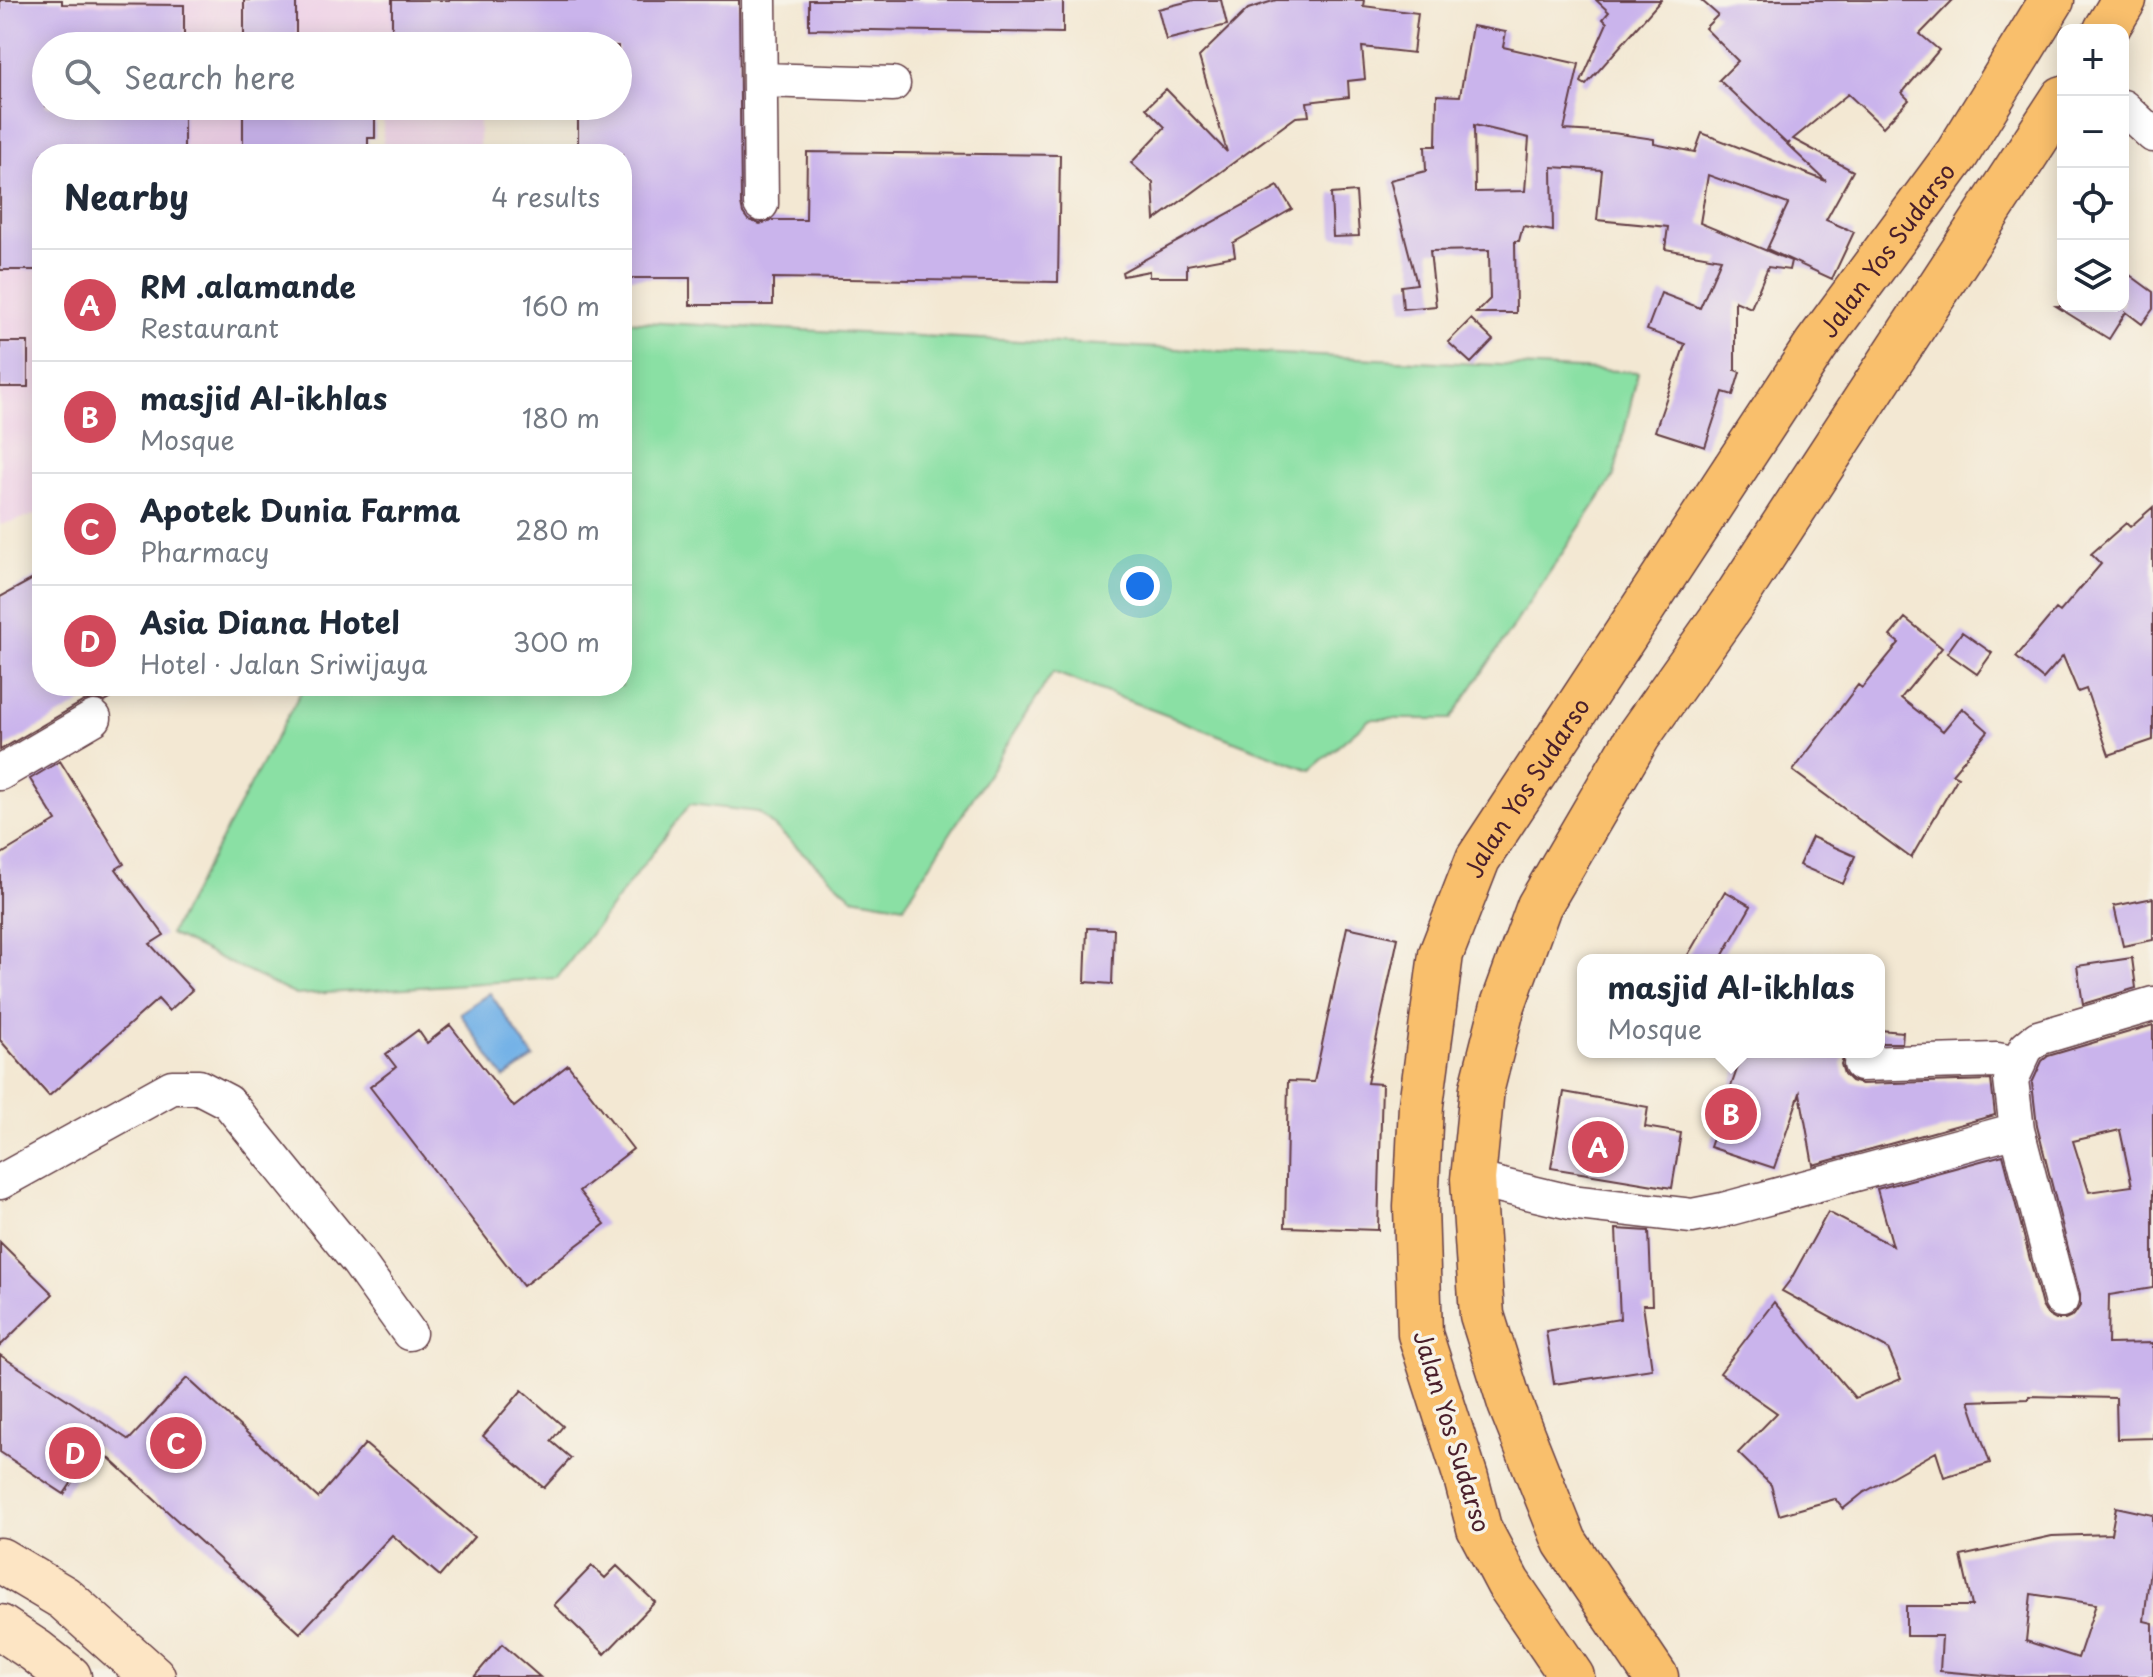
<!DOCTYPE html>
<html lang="en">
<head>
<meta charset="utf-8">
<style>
  :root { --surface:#fff; --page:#f2f2f3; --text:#1f2937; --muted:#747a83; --line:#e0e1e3; --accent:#d1495b }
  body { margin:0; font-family:"Playpen Sans",sans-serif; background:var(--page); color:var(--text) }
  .controls { position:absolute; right:24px; top:24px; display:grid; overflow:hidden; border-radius:16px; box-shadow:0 4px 20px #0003 }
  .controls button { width:72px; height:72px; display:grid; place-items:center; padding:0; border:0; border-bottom:2px solid var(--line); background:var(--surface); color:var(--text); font:40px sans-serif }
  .you { position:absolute; left:1140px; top:586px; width:28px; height:28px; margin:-20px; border:6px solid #fff; border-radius:50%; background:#1a73e8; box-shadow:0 0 0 12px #1a73e833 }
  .badge { display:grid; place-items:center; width:52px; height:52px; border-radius:50%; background:var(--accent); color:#fff; font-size:26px; font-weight:700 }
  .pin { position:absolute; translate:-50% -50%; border:4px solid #fff; box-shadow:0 2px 8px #0006 }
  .popup { position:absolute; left:1577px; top:954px; width:308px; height:104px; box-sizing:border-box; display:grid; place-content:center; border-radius:16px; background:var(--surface); filter:drop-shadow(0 2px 6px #0005); font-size:26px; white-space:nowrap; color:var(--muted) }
  .popup b { font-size:30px; color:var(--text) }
  .popup::after { content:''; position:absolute; left:50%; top:100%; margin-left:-16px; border:16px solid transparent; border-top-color:var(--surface) }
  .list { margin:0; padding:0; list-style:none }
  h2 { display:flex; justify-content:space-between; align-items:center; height:104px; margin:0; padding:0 32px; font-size:34px }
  h2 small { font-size:26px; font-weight:400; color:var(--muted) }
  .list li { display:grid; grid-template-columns:52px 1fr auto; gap:24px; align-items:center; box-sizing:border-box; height:112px; padding:0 32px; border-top:2px solid var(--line) }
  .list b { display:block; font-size:30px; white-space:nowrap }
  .list p { margin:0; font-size:26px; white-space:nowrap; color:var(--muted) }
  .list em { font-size:26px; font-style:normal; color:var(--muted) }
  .icon { flex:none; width:44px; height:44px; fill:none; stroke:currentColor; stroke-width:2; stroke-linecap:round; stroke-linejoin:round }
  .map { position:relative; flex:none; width:2153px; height:1677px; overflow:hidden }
  .search { position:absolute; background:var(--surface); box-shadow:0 4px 20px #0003; left:32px; top:32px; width:600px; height:88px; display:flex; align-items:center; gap:20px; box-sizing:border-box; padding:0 28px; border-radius:44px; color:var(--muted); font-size:30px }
  .panel { position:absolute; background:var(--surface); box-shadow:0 4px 20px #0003; left:32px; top:144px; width:600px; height:552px; border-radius:32px }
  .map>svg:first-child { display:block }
  .built { fill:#eed0e7 }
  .green { fill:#8ae0a4; stroke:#6a8068; stroke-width:2 }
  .water { fill:#74b2e7; stroke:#5f6889; stroke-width:2 }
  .building { fill:#cab4ec; fill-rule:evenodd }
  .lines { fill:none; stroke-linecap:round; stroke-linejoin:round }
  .street-casing { stroke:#633d44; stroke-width:37 }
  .secondary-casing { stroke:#633d44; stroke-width:47 }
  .primary-casing { stroke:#633d44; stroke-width:47 }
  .street { stroke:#fff; stroke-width:34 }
  .secondary { stroke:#fde5c4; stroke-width:44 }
  .primary { stroke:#f9bf6c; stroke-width:44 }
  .labels { text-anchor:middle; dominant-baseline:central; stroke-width:7; stroke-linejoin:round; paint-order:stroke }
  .street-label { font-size:24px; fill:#4a1f2b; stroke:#f7f3e8 }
</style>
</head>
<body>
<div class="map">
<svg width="2153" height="1677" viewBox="0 0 2153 1677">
  <rect width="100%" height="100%" fill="#f7f3e8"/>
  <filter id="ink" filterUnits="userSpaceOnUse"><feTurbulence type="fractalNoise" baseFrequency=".0125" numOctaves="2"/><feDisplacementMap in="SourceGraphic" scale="16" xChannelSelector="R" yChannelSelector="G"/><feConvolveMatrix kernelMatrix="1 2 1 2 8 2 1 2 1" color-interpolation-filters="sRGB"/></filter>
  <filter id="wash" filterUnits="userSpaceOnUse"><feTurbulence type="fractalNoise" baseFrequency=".006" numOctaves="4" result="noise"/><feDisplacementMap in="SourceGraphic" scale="32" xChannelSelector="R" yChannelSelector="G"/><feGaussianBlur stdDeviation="1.8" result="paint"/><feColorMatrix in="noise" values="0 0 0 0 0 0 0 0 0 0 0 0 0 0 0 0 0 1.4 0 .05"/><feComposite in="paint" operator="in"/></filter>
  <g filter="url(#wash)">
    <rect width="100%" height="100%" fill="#f3e8d3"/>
    <path class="built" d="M 0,0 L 480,0 L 480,46 L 46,46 L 46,106 L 301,106 L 300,154 L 42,154 L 42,513 L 0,525 Z
      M 383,106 L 479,106 L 479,147 L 383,147 Z"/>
    <path class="green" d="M 622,321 L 1638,372 L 1614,476 L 1451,719 L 1370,719 L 1310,770 L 1053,672 L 904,906 L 852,897 L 758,812 L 690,804 L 557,978 L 296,995 L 170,934 L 304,686 L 622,686 Z"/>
    <path class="water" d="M 490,993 L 534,1058 L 504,1078 L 460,1013 Z"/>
    <g id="blocks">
      <path class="building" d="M 0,0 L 62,0 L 62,4 L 184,5 L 184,46 L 46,46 L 46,106 L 184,106 L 184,154 L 42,154 L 42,270 L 0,270 Z
        M 244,0 L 296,0 L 296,46 L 244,46 Z
        M 392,0 L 739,0 L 741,204 L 743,213 L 748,220 L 760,224 L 772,220 L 806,220 L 807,152 L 1060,155 L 1058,282 L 773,278 L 773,305 L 690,305 L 690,278 L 622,278 L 622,154 L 578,154 L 578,106 L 618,106 L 618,46 L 392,46 Z
        M 809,0 L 1063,0 L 1063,33 L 809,29 Z
        M 1194,0 L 1221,0 L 1227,25 L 1166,40 L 1158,9 Z
        M 1276,0 L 1364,0 L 1363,6 L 1418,13 L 1413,53 L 1362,47 L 1365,79 L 1348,81 L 1349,97 L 1307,102 L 1309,116 L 1296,117 L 1155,220 L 1153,183 L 1131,163 L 1165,127 L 1146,108 L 1166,89 L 1227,152 L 1199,57 L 1248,9 Z
        M 1596,0 L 1661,0 L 1586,85 L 1581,82 L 1607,23 L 1603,19 L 1609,12 Z
        M 1701,0 L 1953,0 L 1920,34 L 1939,50 L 1902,93 L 1909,100 L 1883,127 L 1848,94 L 1793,139 L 1853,171 L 1826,220 L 1854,232 L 1832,279 L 1767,249 L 1788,204 L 1708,175 L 1700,223 L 1791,261 L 1789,270 L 1768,267 L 1751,308 L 1735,301 L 1735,370 L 1740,372 L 1733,395 L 1723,392 L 1705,447 L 1655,431 L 1685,344 L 1647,330 L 1661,293 L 1700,308 L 1721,259 L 1665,249 L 1668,227 L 1597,220 L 1602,170 L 1552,167 L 1553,231 L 1523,226 L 1519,241 L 1515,241 L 1516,313 L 1476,313 L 1490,299 L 1489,250 L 1430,251 L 1436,306 L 1403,309 L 1401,286 L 1417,284 L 1390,180 L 1426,171 L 1425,146 L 1436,146 L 1437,95 L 1460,96 L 1472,26 L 1506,32 L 1503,47 L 1579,64 L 1564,130 L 1613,133 L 1654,139 L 1654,144 L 1695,152 L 1702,133 L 1826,181 L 1788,145 L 1790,142 L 1787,144 L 1719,80 L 1738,61 L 1705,28 L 1718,15 ZM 1474,125 L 1529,138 L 1525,191 L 1475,192 Z
        M 243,106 L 375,106 L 375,138 L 368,138 L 368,154 L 243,154 Z
        M 1278,186 L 1292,209 L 1233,243 L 1235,256 L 1187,265 L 1187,277 L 1149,277 L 1149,271 L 1123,276 L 1122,272 Z
        M 1356,192 L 1359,236 L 1333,237 L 1331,194 Z
        M 2123,270 L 2153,292 L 2153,309 L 2142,324 L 2126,312 L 2109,339 L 2056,306 L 2123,306 Z
        M 1471,319 L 1493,340 L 1471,363 L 1448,342 Z
        M 0,342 L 28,342 L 28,387 L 0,387 Z
        M 2153,507 L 2153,740 L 2109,755 L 2086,689 L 2078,692 L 2063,656 L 2043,679 L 2016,657 L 2056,609 L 2060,612 L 2101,564 L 2091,554 L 2126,523 L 2130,527 Z
        M 42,574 L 42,686 L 134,686 L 105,702 L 95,698 L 84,701 L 0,750 L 0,597 Z
        M 1905,618 L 1942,648 L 1901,698 L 1943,731 L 1962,708 L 1988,731 L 1952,774 L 1958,777 L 1911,858 L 1793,771 L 1858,685 L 1862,688 L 1899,643 L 1890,636 Z
        M 1962,632 L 1992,653 L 1977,674 L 1947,653 Z
        M 60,761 L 124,864 L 116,869 L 164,935 L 150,944 L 192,990 L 169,1011 L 158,999 L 49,1096 L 0,1040 L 0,855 L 56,821 L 30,779 Z
        M 1812,837 L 1855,856 L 1843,884 L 1799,865 Z
        M 1725,891 L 1751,906 L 1720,960 L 1685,960 Z
        M 2153,898 L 2153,940 L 2123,946 L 2114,906 Z
        M 1347,927 L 1398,938 L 1367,1083 L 1382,1084 L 1378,1230 L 1285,1227 L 1288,1081 L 1314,1082 Z
        M 1087,928 L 1114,929 L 1112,984 L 1085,982 Z
        M 2132,958 L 2136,988 L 2083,1004 L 2077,966 Z
        M 450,1025 L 514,1107 L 568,1065 L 633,1149 L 579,1191 L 605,1224 L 523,1286 L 370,1087 L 396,1067 L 386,1054 L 418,1030 L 427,1043 Z
        M 2153,1025 L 2153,1288 L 2109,1295 L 2108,1344 L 2153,1343 L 2153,1438 L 2117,1439 L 2116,1398 L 2029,1396 L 2029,1399 L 1969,1401 L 1990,1463 L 1944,1477 L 1936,1452 L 1863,1493 L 1843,1509 L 1835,1499 L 1779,1515 L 1771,1485 L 1738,1453 L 1777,1413 L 1720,1373 L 1774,1302 L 1855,1398 L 1901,1379 L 1888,1349 L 1782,1291 L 1791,1279 L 1828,1212 L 1893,1246 L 1877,1189 L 2003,1155 L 2042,1306 L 2047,1314 L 2056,1319 L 2065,1319 L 2074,1315 L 2080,1306 L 2080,1295 L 2037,1126 L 2032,1083 L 2042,1061 L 2048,1056 ZM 2120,1130 L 2132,1186 L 2089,1192 L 2073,1141 Z
        M 1879,1030 L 1903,1032 L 1902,1043 L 1879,1043 Z
        M 1743,1052 L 1846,1052 L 1841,1064 L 1844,1074 L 1851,1081 L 1861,1084 L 1991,1080 L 1995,1115 L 1813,1165 L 1800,1093 L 1774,1168 L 1710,1147 Z
        M 1564,1092 L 1648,1107 L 1645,1127 L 1681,1133 L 1672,1188 L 1551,1168 Z
        M 1616,1229 L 1649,1231 L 1652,1305 L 1643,1305 L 1652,1369 L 1554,1384 L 1546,1331 L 1620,1319 Z
        M 0,1242 L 53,1294 L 0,1346 Z
        M 0,1355 L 129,1440 L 187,1378 L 318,1498 L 365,1444 L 474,1537 L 440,1576 L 392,1535 L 300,1633 L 96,1446 L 64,1494 L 0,1452 Z
        M 522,1390 L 563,1426 L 551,1441 L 571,1458 L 544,1488 L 483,1436 Z
        M 2116,1507 L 2153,1515 L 2153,1542 L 2144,1621 L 2153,1623 L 2153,1677 L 2007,1677 L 1940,1671 L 1942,1636 L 1906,1636 L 1906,1606 L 1972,1606 L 1961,1556 L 2052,1536 L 2111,1534 ZM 2031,1594 L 2096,1604 L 2078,1658 L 2026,1641 Z
        M 592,1566 L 605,1578 L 617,1566 L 655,1602 L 605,1654 L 554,1605 Z
        M 502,1644 L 540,1677 L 474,1677 Z"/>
    </g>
  </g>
  <g filter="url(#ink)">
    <use href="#blocks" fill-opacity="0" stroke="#633d44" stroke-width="2"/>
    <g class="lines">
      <g class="street-casing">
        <path id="street" d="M 759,0 L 761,204
          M 761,80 L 893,84
          M 2123,107 L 2153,135
          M 0,773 L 94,718
          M 1861,1064 L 1997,1060 L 2018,1064
          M 1473,1179 L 1570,1202 L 1692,1216 L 1723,1210 L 2017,1130
          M 0,1182 L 172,1087 L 199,1087 L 228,1102 L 358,1262 L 409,1333
          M 2061,1300 L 2017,1130 L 2011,1080 L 2026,1048 L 2038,1038 L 2153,1004"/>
      </g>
      <g class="secondary-casing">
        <path id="secondary" d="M 0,1560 L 64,1598 L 153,1677
          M 0,1627 L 36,1651 L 69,1677"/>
      </g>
      <g class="primary-casing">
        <g id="primary">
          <path d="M 2106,30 L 2124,0"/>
          <path id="s1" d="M 1572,1677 L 1508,1583 L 1479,1528 L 1466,1478 L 1420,1334 L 1416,1207 L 1421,1105 L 1441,954 L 1478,859 L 1816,345 L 1957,154 L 2052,0"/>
          <path d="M 1656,1677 L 1565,1542 L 1510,1404 L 1482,1315 L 1473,1179 L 1482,1088 L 1503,1005 L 1539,906 L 1639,735 L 1733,602 L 2063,98"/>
        </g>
      </g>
      <use href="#street" class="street"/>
      <use href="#secondary" class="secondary"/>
      <use href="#primary" class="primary"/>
    </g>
  </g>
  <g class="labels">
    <g class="street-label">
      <text stroke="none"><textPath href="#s1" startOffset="1596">Jalan Yos Sudarso</textPath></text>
      <text stroke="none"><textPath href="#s1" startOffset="948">Jalan Yos Sudarso</textPath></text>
      <text transform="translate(1453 1431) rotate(73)">Jalan Yos Sudarso</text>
    </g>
  </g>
</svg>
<div class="controls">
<button>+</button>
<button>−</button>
<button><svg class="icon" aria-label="locate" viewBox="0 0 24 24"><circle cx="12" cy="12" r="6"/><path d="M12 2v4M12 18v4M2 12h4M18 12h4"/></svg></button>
<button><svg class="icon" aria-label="layers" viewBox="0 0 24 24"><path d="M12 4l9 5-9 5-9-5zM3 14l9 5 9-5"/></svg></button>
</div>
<div class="you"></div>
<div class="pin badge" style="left:1598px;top:1147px">A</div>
<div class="pin badge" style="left:1731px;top:1114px">B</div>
<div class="popup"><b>masjid Al-ikhlas</b>Mosque</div>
<div class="pin badge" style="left:176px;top:1443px">C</div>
<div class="pin badge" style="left:75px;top:1453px">D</div>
<div class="search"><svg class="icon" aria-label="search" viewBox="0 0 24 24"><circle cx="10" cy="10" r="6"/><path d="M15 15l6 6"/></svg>Search here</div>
<section class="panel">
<h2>Nearby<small>4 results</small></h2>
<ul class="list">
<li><span class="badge">A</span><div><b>RM .alamande</b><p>Restaurant</p></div><em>160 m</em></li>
<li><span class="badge">B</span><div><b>masjid Al-ikhlas</b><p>Mosque</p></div><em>180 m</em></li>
<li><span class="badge">C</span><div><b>Apotek Dunia Farma</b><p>Pharmacy</p></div><em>280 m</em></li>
<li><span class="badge">D</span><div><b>Asia Diana Hotel</b><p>Hotel · Jalan Sriwijaya</p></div><em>300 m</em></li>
</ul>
</section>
</div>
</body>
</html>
